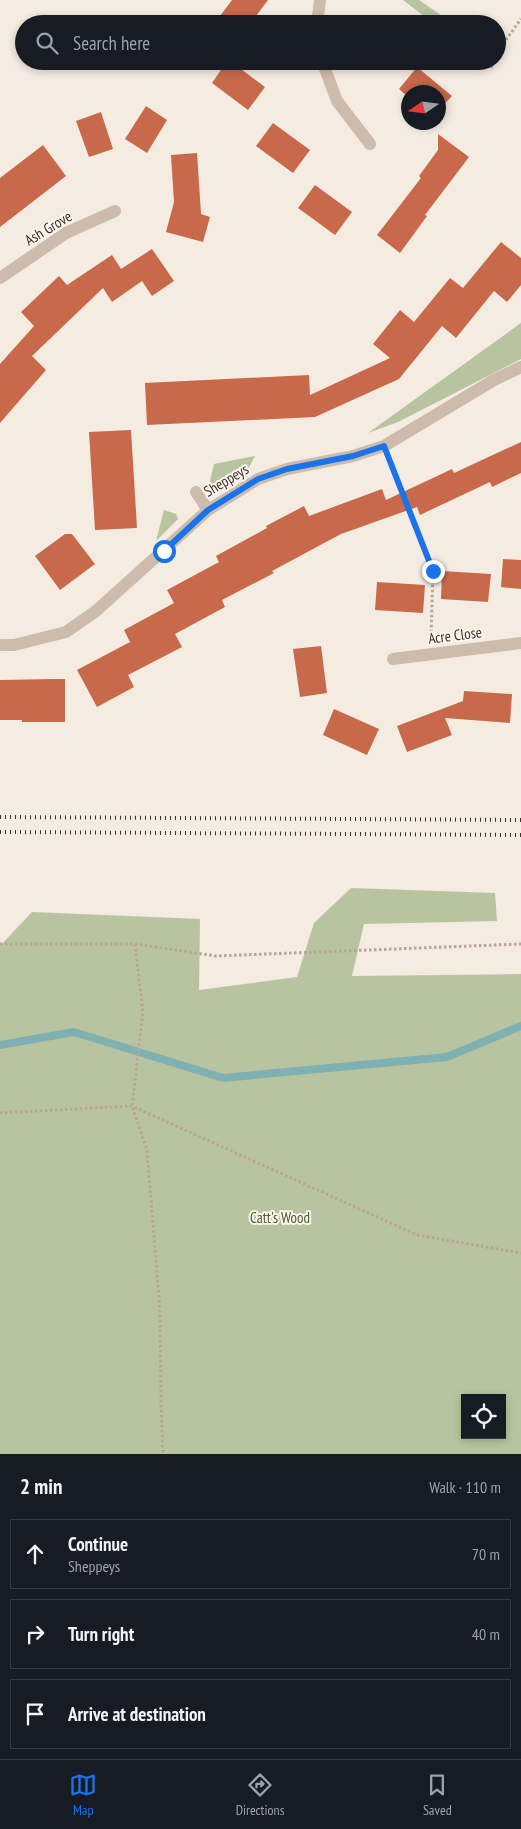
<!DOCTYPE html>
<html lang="en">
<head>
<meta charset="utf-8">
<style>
  :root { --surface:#171b24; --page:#242831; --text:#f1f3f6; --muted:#9ea1a6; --line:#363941; --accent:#1a73e8 }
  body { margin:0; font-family:"PT Sans Narrow",sans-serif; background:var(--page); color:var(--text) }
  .controls { position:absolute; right:15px; bottom:15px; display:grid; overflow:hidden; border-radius:0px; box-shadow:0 2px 8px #0003 }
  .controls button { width:45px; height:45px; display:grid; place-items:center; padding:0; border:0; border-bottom:1px solid var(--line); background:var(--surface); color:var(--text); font:25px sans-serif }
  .compass { position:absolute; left:401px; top:85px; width:45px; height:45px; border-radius:50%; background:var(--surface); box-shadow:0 2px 8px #0003; rotate:257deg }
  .stop { position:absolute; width:15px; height:15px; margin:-11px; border:4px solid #1a73e8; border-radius:50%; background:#fff }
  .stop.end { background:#1a73e8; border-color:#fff; box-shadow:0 1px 5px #0008 }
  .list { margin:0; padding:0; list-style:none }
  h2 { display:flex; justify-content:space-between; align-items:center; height:65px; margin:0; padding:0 20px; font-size:21px }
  h2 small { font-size:16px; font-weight:400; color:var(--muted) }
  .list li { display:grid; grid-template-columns:32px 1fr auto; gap:15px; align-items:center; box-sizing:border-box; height:70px; margin:0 10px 10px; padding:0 10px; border:1px solid var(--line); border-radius:0px }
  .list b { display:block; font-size:19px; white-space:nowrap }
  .list p { margin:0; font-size:16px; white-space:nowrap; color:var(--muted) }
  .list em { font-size:16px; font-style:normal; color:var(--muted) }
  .icon { flex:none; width:28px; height:28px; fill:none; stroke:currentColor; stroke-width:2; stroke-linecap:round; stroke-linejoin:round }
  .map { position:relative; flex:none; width:521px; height:1454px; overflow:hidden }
  .search { position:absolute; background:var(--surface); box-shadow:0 2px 8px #0003; left:15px; right:15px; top:15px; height:55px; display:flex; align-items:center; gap:12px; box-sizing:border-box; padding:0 18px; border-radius:28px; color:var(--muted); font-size:19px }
  .sheet { height:305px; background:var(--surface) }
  nav { display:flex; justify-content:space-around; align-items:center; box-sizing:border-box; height:70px; border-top:1px solid var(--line); background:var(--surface); font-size:14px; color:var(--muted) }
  nav a { display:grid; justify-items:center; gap:2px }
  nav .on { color:var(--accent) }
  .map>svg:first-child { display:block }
  .green { fill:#b8c4a0; fill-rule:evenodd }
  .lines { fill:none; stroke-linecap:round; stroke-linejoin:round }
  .stream { stroke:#7fb0b2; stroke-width:8 }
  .building { fill:#c8694b }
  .path { stroke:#b9a596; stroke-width:3; stroke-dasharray:2.5 2.5; stroke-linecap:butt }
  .minor { stroke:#cdbbac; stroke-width:12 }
  .rail { stroke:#3b302b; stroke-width:4; stroke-dasharray:1 4; stroke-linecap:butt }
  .route { stroke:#1a73e8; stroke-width:6 }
  .labels { text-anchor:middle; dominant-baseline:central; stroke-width:4; stroke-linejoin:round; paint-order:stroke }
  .street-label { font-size:15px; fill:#3b302b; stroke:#fbf5ee }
  .park-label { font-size:15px; fill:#4a5a2e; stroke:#fbf5ee }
</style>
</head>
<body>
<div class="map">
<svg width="521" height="1454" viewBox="0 0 521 1454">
  <rect width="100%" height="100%" fill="#f4ebe1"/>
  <path class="green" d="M 403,0 L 419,0 L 454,24 L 434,24 Z
    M 521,323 L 521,359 L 398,422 L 368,433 Z
    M 255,456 L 249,467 L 216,486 L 209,485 L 214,464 Z
    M 164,510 L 176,514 L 178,519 L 156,541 Z
    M 351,888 L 495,893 L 497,921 L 364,924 L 352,976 L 521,974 L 521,1454 L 0,1454 L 0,946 L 32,912 L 200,919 L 199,990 L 297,977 L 314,923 ZM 465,1398 L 502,1398 L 502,1435 L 465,1435 Z"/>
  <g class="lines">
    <path class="stream" d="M 0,1045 L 74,1032 L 223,1078 L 447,1057 L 521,1026"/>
  </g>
  <path class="building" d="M 232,0 L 268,0 L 250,24 L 214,24 Z
    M 227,61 L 230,61 L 265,87 L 248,110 L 212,83 Z
    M 417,67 L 452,96 L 438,111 L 438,92 L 408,92 L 408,97 L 399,89 Z
    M 146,106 L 167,120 L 147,153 L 125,139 Z
    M 101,112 L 113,149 L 89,157 L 76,121 Z
    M 273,123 L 310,150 L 293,173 L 256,146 Z
    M 438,134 L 469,157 L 425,215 L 427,216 L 400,253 L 377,235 L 421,178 L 419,176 L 438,150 Z
    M 43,145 L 66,176 L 0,227 L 0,178 Z
    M 197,153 L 201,214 L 210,217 L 203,242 L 166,232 L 174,202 L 171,155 Z
    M 315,185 L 352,212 L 335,235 L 298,208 Z
    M 501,242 L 521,258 L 521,285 L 507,302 L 494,291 L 456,338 L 442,326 L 399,379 L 315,417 L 147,425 L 145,383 L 309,375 L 310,395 L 390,358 L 373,344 L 400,310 L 414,322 L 450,278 L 463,288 Z
    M 152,249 L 174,281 L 152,296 L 142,281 L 112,302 L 103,288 L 32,356 L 46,370 L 0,423 L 0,364 L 34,326 L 21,312 L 59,276 L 67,285 L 112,255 L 121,269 Z
    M 131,430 L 137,528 L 95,530 L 89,432 Z
    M 521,442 L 521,473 L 492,487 L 490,482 L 420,515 L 417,507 L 341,534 L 272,571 L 274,573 L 222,600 L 225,607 L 175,634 L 182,647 L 128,675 L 134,687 L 97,707 L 77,670 L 130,642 L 124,630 L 174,603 L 167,590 L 219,562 L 216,556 L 267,528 L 266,526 L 304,506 L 309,516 L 382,489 L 386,500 L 452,469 L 454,473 Z
    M 65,534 L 72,534 L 95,564 L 60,590 L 35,556 Z
    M 503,559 L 521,560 L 521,589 L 501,587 Z
    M 442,571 L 491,574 L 488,602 L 441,599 Z
    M 377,582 L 425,585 L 423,613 L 375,610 Z
    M 321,646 L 327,693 L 300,697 L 293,649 Z
    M 53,679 L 65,679 L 65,722 L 22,722 L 22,720 L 0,720 L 0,680 Z
    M 464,691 L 512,694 L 510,723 L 445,718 L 452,735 L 407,752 L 397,726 L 463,701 Z
    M 334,709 L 379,729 L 367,755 L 323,735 Z"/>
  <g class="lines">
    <path class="path" d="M 497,52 L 521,19
      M 491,68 L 493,61
      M 390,463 L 433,571 L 431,636
      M 0,944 L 135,944 L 216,956 L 521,944
      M 135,944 L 143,1012 L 132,1106 L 147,1150 L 160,1310 L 161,1402 L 163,1454
      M 0,1113 L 132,1106 L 417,1235 L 521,1253"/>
    <path class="minor" d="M 317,24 L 320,0
      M 322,61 L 337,101 L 370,144
      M 0,278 L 66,233 L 115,211
      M 196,492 L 208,510
      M 0,645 L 14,645 L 66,632 L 96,611 L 208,510 L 258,479 L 287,469 L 353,456 L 384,446 L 494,380 L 521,367
      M 393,659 L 521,643"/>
    <path class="rail" d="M 0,817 L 521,820
      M 0,832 L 521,835"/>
  </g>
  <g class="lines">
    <path class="route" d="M 164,551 L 208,510 L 258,479 L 287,469 L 353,456 L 384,446 L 433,571"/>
  </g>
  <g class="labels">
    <g class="street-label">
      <text transform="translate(48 228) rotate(-31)">Ash Grove</text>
      <text transform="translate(226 480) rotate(-31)">Sheppeys</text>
      <text transform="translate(455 635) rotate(-7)">Acre Close</text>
    </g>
    <g class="park-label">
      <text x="280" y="1217">Catt's Wood</text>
    </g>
  </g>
</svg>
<div class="controls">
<button><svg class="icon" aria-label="locate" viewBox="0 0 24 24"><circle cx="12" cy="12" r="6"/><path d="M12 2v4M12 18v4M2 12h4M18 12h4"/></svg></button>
</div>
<svg class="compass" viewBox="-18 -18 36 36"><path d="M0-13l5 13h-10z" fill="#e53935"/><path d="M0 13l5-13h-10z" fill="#9ea1a6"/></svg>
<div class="stop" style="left:164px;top:551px"></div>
<div class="stop end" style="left:433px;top:571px"></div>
<div class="search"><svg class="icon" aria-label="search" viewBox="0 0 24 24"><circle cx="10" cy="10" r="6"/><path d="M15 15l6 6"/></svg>Search here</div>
</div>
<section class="sheet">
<h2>2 min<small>Walk · 110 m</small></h2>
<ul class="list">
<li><svg class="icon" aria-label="ahead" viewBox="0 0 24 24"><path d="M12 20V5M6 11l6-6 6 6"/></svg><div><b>Continue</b><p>Sheppeys</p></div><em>70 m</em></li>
<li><svg class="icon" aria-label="right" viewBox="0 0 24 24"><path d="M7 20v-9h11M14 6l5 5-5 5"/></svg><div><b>Turn right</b></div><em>40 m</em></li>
<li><svg class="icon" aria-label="arrive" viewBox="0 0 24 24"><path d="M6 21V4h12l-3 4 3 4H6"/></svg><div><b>Arrive at destination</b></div></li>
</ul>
</section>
<nav>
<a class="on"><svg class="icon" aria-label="map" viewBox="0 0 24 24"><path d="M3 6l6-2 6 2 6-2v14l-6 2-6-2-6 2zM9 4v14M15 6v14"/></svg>Map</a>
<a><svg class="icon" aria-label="directions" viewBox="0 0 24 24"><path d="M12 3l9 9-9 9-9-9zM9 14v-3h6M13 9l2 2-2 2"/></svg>Directions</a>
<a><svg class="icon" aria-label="saved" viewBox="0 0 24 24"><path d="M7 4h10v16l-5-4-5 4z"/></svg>Saved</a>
</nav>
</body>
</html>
